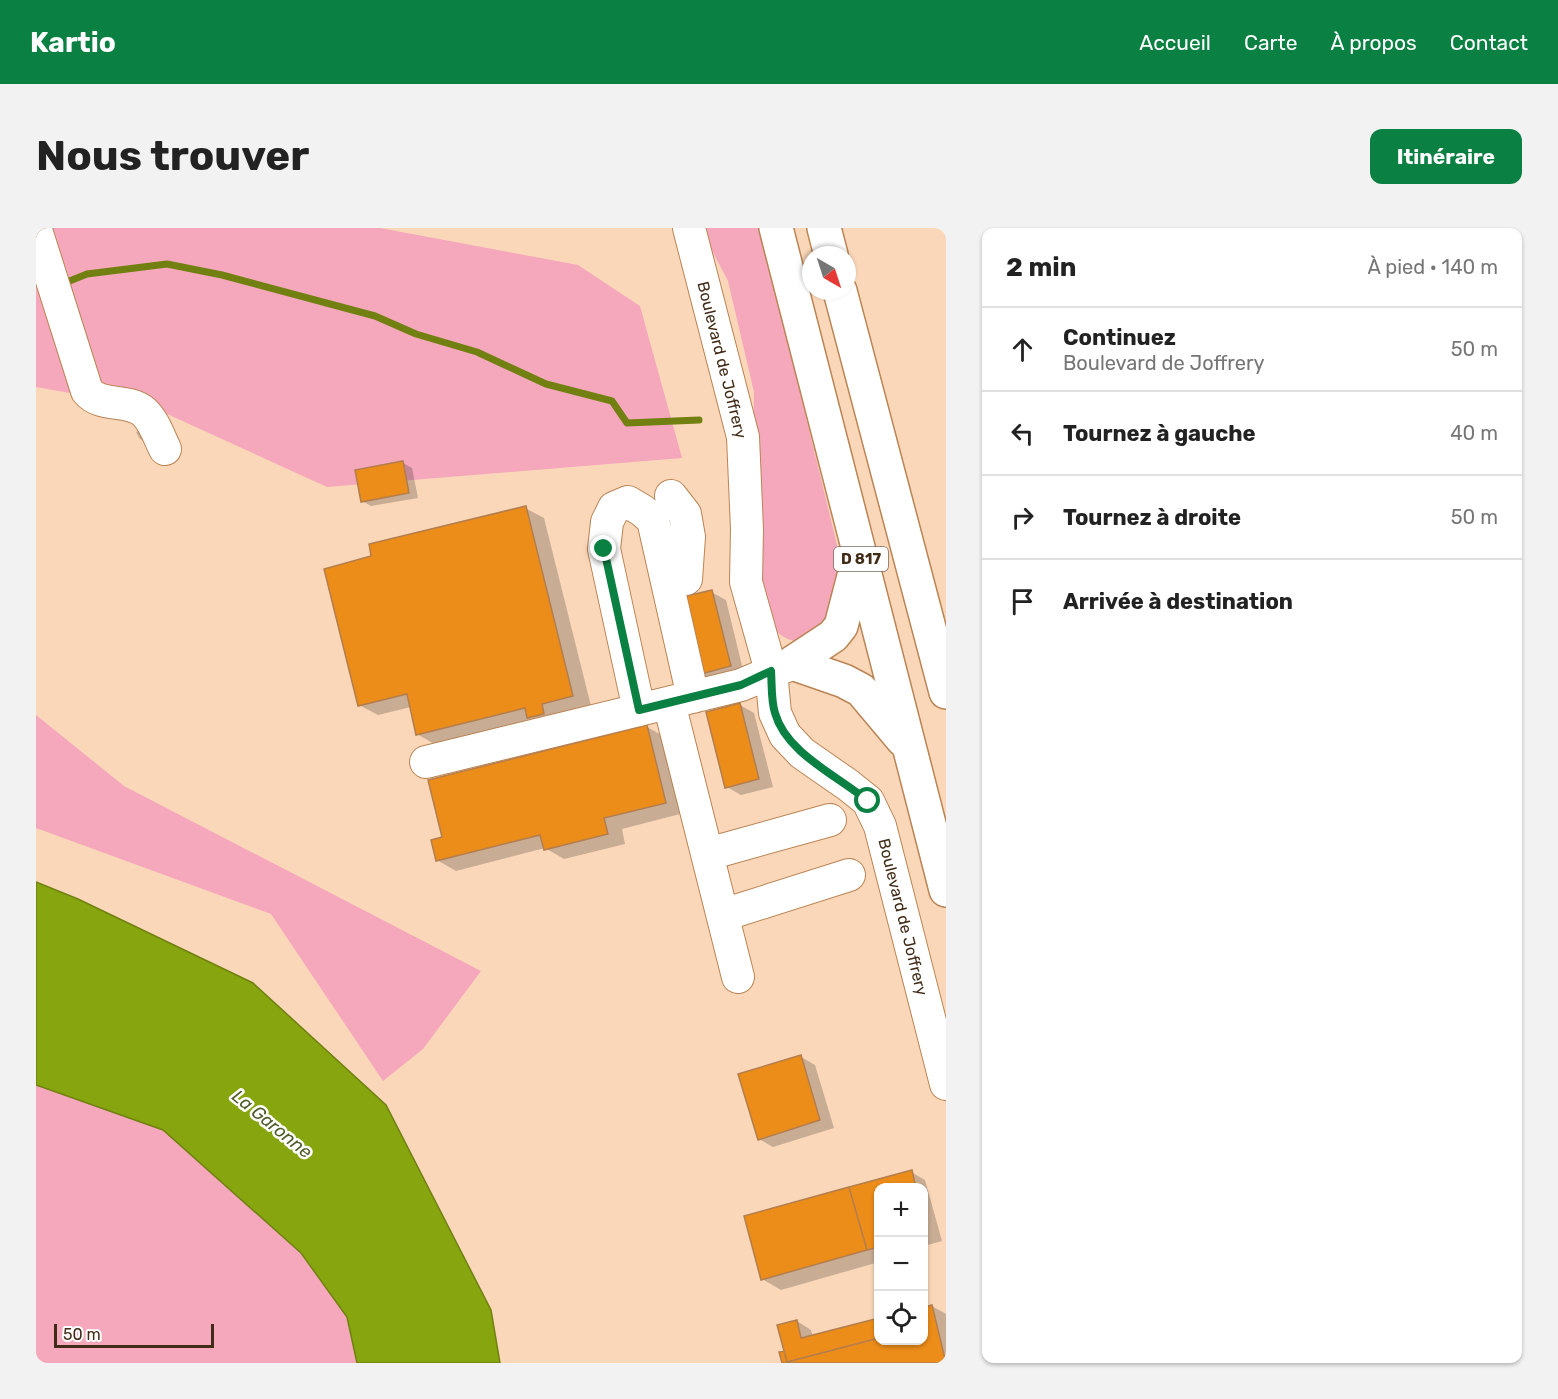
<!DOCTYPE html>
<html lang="fr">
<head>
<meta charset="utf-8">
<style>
  :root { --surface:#fff; --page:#f2f2f2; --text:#222; --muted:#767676; --line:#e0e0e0; --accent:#0b8043 }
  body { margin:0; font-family:Rubik,sans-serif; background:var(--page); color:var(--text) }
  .controls { position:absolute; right:18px; bottom:18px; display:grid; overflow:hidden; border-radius:12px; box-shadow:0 2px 4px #0004 }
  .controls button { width:54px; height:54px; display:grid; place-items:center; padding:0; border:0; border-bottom:2px solid var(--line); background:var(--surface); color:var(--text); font:30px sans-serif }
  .compass { position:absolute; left:766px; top:18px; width:54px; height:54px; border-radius:50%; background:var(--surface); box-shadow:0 2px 4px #0004; rotate:141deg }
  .scale { position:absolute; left:18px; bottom:15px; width:160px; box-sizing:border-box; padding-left:6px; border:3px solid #412b16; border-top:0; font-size:16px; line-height:21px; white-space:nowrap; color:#412b16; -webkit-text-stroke:4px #fff; paint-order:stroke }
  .stop { position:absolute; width:18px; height:18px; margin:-14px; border:4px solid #0b8043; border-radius:50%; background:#fff }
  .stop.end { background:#0b8043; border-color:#fff; box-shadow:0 2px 6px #0008 }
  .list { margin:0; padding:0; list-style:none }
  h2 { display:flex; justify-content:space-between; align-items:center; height:78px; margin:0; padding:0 24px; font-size:26px }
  h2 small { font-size:20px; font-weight:400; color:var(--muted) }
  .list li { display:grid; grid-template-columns:39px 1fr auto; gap:18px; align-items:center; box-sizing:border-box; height:84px; padding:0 24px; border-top:2px solid var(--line) }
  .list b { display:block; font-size:22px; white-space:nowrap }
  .list p { margin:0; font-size:20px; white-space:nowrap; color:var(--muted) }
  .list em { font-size:20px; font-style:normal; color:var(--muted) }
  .icon { flex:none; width:33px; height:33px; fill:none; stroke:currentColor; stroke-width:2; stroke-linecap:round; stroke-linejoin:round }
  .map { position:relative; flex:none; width:910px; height:1135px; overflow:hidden; border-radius:12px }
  header { display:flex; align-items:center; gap:36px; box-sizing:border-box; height:84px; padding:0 30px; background:var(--accent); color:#fff }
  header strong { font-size:28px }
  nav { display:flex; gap:33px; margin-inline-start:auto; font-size:21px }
  .intro { display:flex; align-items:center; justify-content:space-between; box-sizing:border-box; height:144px; padding:0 36px }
  h1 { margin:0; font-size:42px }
  .button { padding:15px 27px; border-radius:12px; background:var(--accent); color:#fff; font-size:21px; font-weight:700 }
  main { display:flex; gap:36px; padding:0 36px }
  aside { flex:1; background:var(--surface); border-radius:12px; box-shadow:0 2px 4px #0004 }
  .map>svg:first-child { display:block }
  .green { fill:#f5a8bc }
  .water { fill:#86a50e; stroke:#718010; stroke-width:1.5 }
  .shadow { fill:#0003 }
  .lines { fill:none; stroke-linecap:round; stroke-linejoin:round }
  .stream { stroke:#718010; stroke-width:7 }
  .building { fill:#ec8c19; stroke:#b37e4e; stroke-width:1.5 }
  .minor-casing { stroke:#ba8454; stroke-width:34 }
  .major-casing { stroke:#ba8454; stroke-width:36 }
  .minor { stroke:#fff; stroke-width:32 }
  .major { stroke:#fff; stroke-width:33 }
  .route { stroke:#0b8043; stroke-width:8 }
  .labels { text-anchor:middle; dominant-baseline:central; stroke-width:5; stroke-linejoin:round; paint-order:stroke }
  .shield { fill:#fff; stroke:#7a6b5c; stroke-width:1.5 }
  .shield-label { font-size:15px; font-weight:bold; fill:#412b16 }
  .street-label { font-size:16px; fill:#412b16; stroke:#fff }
  .water-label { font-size:18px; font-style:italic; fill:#505e2b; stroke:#fff }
</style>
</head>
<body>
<header>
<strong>Kartio</strong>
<nav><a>Accueil</a><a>Carte</a><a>À propos</a><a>Contact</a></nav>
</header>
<div class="intro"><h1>Nous trouver</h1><a class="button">Itinéraire</a></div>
<main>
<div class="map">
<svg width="910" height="1135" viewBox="0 0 910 1135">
  <rect width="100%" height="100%" fill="#fad7b9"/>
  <path class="green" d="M 0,0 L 344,0 L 542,37 L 604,78 L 646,230 L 291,259 L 118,180 L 0,159 Z
    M 664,0 L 727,0 L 753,119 L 804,329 L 806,355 L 796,388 L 763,414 C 742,411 734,397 726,378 L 717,240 L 718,164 L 692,53 Z
    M 0,487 L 88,558 L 445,743 L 387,821 L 347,853 L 235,686 L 0,600 Z
    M 0,857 L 127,902 L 265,1025 L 311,1089 L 321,1135 L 0,1135 Z"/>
  <path class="water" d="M 0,654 L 42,671 L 217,755 L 350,877 L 455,1082 L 464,1135 L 321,1135 L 311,1089 L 265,1025 L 127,902 L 0,857 Z"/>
  <path class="shadow" d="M 107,201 L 114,210 L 108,213 L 104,211 L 100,204 Z
    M 367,235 L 376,240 L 382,270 L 335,278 L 326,273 Z
    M 489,280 L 508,290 L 555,478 L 400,517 L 381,506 L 375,479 L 342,487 L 323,477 L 336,330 Z
    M 675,364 L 690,372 L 708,446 L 676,454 L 662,446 Z
    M 704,477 L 718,485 L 737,559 L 705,567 L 691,559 Z
    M 611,499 L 629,509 L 648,585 L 586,601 L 589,616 L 528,631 L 509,620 L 420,643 L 401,632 L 408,610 Z
    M 765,829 L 779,837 L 798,900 L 737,919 L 723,911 Z
    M 875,944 L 889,952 L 906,1013 L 888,1018 L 888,960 L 843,960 L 843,1034 L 745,1062 L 726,1051 L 709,989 Z
    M 896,1078 L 910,1086 L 910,1135 L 747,1135 L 747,1125 L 750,1126 L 761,1093 L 775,1102 L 777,1109 L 888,1112 L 888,1080 Z"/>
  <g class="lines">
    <path class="stream" d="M 26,56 L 51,46 L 131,36 L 186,47 L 339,88 L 380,106 L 441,124 L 510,156 L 576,173 L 591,195 L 663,192"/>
  </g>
  <path class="building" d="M 367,233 L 373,265 L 325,274 L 319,242 Z
    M 490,278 L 537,468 L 506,476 L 508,486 L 491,490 L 489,480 L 380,507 L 371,466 L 322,478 L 288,341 L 335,328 L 333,316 Z
    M 676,362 L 695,438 L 661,447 L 642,370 Z
    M 704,475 L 723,551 L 689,560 L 670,484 Z
    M 611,497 L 630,575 L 568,590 L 572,606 L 508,622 L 504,607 L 400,633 L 395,612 L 406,609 L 392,552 Z
    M 765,827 L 784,892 L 722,912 L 702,846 Z
    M 876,942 L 880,960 L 843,960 L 843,1019 L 831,1022 L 813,959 Z
    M 813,959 L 831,1022 L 725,1052 L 708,988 Z
    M 896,1077 L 910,1135 L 746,1135 L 743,1124 L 748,1123 L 751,1134 L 843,1110 L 843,1112 L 888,1112 L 888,1079 Z
    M 843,1090 L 843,1110 L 751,1134 L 741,1097 L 761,1092 L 765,1110 Z"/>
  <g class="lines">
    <g class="minor-casing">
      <path id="minor" d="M 653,0 L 707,209 L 711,301 L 710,354 L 735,443 L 739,485 L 749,507 L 766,525 L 812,557 L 832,573 L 844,598 L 910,856
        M 0,2 L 51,163 C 65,180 92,170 108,184 C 118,193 123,209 129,221
        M 635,268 L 649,286 L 653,309 L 650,351
        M 633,475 L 702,749
        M 603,482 L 568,321 L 571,294 L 578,280 L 592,274 L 607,283 L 617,292 L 657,469
        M 390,534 L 705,457 L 753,437
        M 672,626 L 794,592
        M 687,687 L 813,647"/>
    </g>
    <g class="major-casing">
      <path id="major" d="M 740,0 L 910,662
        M 788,0 L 795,27
        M 804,63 L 910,464
        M 756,435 L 808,453 L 825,462 L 867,512
        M 756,435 L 797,408 L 805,398 L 823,329"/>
    </g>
    <use href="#minor" class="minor"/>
    <use href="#major" class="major"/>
  </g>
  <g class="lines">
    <path class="route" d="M 568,321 L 603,482 L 705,457 L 735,443 C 736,457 735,473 739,485 C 750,525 802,548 832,573"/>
  </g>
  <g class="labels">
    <rect class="shield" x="798" y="319" width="54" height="24" rx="4.5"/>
    <g class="shield-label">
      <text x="825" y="331">D 817</text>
    </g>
    <g class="street-label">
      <text transform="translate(686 132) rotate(76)">Boulevard de Joffrery</text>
      <text transform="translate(867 689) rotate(76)">Boulevard de Joffrery</text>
    </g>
    <g class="water-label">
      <text transform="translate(236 896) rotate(39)">La Garonne</text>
    </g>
  </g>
</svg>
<div class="controls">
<button>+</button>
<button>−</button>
<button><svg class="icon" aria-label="locate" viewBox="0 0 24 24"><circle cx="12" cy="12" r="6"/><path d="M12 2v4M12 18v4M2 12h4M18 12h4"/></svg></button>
</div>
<svg class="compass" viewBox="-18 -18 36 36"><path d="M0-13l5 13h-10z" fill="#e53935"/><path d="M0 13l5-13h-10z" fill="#767676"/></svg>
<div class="scale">50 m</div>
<div class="stop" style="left:832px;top:573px"></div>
<div class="stop end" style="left:568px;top:321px"></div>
</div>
<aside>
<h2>2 min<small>À pied · 140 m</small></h2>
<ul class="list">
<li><svg class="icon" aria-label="ahead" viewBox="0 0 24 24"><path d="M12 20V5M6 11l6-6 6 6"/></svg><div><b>Continuez</b><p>Boulevard de Joffrery</p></div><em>50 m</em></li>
<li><svg class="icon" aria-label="left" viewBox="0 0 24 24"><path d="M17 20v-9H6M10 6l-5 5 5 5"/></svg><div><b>Tournez à gauche</b></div><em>40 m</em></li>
<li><svg class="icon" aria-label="right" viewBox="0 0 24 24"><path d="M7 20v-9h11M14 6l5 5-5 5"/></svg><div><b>Tournez à droite</b></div><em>50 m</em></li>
<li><svg class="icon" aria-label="arrive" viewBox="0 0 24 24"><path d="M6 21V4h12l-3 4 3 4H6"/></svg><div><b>Arrivée à destination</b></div></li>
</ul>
</aside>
</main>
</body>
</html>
